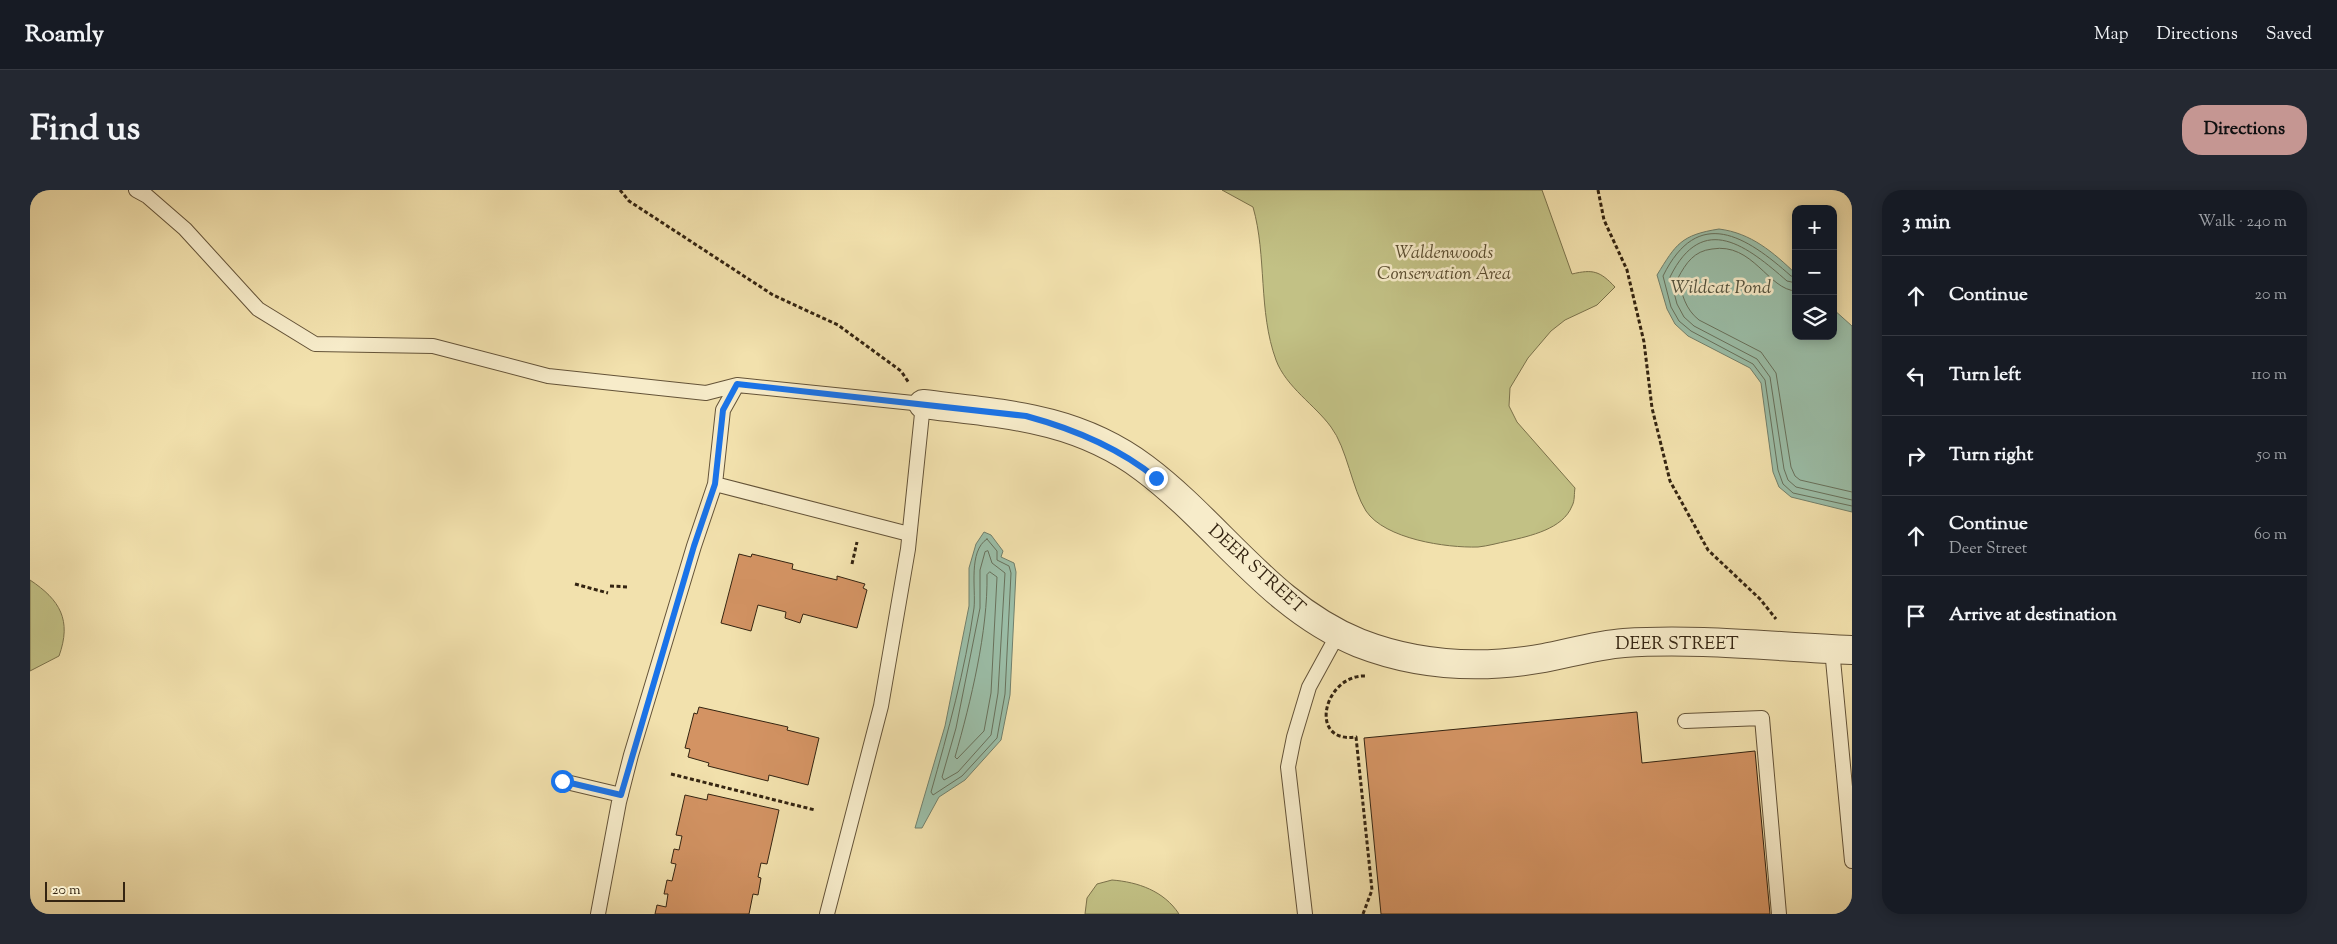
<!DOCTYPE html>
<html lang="en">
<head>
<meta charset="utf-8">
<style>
  :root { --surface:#171b24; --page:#242831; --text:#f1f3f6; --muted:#9ea1a6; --line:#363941; --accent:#c59692 }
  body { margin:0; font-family:"Sorts Mill Goudy",serif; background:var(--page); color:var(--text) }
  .controls { position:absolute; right:15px; top:15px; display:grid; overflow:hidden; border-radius:10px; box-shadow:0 2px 12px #0003 }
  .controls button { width:45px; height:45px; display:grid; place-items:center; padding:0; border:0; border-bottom:1px solid var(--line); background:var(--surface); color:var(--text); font:25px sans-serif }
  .scale { position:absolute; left:15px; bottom:12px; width:80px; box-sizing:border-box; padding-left:5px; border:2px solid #342411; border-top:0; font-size:14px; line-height:18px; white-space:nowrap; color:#342411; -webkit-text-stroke:4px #f7ecca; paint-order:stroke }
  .stop { position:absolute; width:15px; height:15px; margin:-11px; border:4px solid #1a73e8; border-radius:50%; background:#fff }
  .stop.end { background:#1a73e8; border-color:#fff; box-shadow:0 1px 5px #0008 }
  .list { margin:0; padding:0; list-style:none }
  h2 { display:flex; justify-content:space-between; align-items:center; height:65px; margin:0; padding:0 20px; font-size:21px }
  h2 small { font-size:16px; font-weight:400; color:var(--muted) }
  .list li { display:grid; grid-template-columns:32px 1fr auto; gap:15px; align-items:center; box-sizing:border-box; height:80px; padding:0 20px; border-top:1px solid var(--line) }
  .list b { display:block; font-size:19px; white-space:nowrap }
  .list p { margin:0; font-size:16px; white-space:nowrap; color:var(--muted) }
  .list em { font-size:16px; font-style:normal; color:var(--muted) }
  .icon { flex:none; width:28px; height:28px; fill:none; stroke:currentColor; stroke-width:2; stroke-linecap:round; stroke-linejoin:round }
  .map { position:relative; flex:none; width:1822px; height:724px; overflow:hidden; border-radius:20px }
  header { display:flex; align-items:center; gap:30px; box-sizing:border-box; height:70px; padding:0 25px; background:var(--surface); border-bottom:1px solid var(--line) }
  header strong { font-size:24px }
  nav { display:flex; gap:28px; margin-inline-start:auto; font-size:18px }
  .intro { display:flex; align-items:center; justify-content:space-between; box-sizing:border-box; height:120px; padding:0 30px }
  h1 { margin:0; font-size:35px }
  .button { padding:12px 22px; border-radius:20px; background:var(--accent); color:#111; font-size:18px; font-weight:700 }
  main { display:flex; gap:30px; padding:0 30px }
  aside { flex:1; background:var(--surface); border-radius:20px; box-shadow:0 2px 12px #0003 }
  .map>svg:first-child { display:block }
  .green { fill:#c2c185; stroke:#7b724b }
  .water { fill:#9bbea8; stroke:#72806c }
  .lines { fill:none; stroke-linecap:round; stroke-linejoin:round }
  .shore { stroke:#68715c; stroke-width:1 }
  .building { fill:#d39363; stroke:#342411 }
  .lane-casing { stroke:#645338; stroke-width:16 }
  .street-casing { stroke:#645338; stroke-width:30 }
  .path { stroke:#342411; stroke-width:3; stroke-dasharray:4 2.5; stroke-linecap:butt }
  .lane { stroke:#f7ecca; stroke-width:14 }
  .street { stroke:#f7ecca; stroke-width:28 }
  .route { stroke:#1a73e8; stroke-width:6 }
  .labels { text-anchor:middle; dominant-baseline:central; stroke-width:5; stroke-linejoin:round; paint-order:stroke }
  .park-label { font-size:18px; font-style:italic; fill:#584b2e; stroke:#f7ecca }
  .street-label { font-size:18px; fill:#342411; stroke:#f7ecca }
  .water-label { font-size:19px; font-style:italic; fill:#53523e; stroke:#f7ecca }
</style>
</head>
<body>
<header>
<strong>Roamly</strong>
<nav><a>Map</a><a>Directions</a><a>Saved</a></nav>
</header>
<div class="intro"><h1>Find us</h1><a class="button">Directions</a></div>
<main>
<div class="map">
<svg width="1822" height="724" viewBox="0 0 1822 724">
  <rect width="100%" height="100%" fill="#f2e1ad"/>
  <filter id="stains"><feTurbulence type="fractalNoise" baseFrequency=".004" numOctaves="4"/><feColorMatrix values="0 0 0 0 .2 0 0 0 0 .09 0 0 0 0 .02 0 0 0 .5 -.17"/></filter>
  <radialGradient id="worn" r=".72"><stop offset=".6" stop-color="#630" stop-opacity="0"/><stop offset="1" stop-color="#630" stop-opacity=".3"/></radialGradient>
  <path class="green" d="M 1192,0 L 1512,0 L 1542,84 C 1563,79 1570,81 1585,97 L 1567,115 L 1535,130 L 1521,141 L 1498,168 L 1480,198 L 1479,216 L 1487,232 L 1545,298 C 1544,303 1545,311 1542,316 C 1533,339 1500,346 1478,351 C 1468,353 1458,356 1448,357 C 1416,358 1355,349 1336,321 C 1322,299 1317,258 1301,237 C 1285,215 1256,197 1246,170 C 1228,121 1237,66 1223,17 Z
    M 0,390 C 30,410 42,430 29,466 L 0,481 Z
    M 1082,690 C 1108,692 1134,701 1149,724 L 1055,724 L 1057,708 L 1067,694 Z"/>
  <path class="water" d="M 1689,39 C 1721,43 1743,62 1766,84 L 1766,146 L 1803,146 L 1803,119 L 1822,136 L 1822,322 L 1761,307 L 1749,297 L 1743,282 L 1731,193 L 1720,178 L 1658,146 L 1645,134 L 1637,119 L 1627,85 C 1646,54 1651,45 1689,39 Z
    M 954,342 L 961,345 L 973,361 L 971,367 L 984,373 L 986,382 L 980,505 L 971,550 L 935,590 L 909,607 L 892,638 L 885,638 L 915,536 L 939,416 L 939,378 L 946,354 Z"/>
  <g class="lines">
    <path class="shore" d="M 1766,87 L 1761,86 C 1716,46 1668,15 1633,86 L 1641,117 L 1649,131 L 1661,141 L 1723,174 L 1735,190 L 1748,280 L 1753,294 L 1763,303 L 1822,316
      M 1766,93 L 1757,91 C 1718,57 1673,20 1640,87 L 1647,114 L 1654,127 L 1664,136 L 1727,169 L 1740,187 L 1754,279 L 1758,290 L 1766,297 L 1822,310
      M 1766,101 C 1738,100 1723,52 1682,59 C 1664,61 1656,73 1648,88 C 1652,104 1655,119 1669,130 L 1731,162 L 1746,183 L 1761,277 L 1765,286 L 1770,290 L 1822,302
      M 957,349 L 967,361 L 967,370 L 979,376 L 981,383 L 975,504 L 967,548 L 932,586 L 903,605 L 901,602 C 918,542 935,480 944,418 C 946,399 938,361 957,349 Z
      M 958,361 L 962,373 L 975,383 L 968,503 L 961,545 L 928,582 L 914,590 L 912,587 L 926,538 L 950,418 L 950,380 L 955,362 Z
      M 960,382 L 967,387 L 961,503 L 954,541 L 927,569 L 925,567 C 941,511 958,441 957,385 Z"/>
  </g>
  <path class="building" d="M 709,364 L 721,367 L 722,364 L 763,374 L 762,379 L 807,390 L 807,386 L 835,394 L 833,398 L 837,400 L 827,438 L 773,424 L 770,433 L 755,428 L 756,422 L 728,415 L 721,441 L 691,433 Z
    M 669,517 L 758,537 L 757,540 L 789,548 L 778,595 L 739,585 L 738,591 L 678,576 L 679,573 L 658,567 L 660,559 L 655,558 L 664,523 L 667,524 Z
    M 1607,522 L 1612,573 L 1725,561 L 1740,724 L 1351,724 L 1334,548 Z
    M 678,604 L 749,620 L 737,674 L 731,673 L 728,687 L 731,688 L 728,705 L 723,704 L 719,724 L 625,724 L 627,715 L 636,717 L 638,704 L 634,704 L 637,690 L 642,691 L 646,674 L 641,673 L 644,659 L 649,660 L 652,646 L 646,645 L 655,605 L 677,610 Z"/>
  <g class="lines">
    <g class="lane-casing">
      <path id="lane" d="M 106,0 L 117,6 L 155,39 L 228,119 L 285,154 L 403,156 L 518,186 L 676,203 L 707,195 L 893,214 L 878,359 L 851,516 L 797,724
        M 685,294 L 879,344
        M 1802,459 L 1822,671
        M 1655,531 L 1732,528 L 1749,724
        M 532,591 L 591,605
        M 568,724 L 589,612 L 601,565 L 664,356 L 685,294 L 693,220 L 707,195
        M 1275,724 L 1258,577 L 1264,547 L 1279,497 L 1308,444"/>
    </g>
    <g class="street-casing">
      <path id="street" d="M 893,214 C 974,224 1046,227 1114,278 C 1189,334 1240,417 1329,453 C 1388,476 1452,479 1514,468 C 1540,463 1567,455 1594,453 C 1669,448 1746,457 1822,460"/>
    </g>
    <path class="path" d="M 590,0 L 599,11 L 743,105 L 808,135 L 871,181 L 879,193
      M 1568,0 L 1574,30 L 1597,80 L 1614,152 L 1622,218 L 1640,291 L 1678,360 L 1730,409 L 1746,429
      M 822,374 L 827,352
      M 545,394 L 578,403
      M 580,396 L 599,397
      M 641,584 L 785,620
      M 1333,724 L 1342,700 L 1326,547 C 1277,554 1294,484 1336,486"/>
    <use href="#lane" class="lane"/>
    <use href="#street" class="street"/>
  </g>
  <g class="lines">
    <path class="route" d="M 532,591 L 591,605 L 664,356 L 685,294 L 693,220 L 707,194 L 996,226 C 1044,239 1088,257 1126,288"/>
  </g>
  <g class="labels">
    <g class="park-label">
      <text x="1414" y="64">Waldenwoods<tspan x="1414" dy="21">Conservation Area</tspan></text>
    </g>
    <g class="street-label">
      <text transform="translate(1226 380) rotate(42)">DEER STREET</text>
      <text x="1647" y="455">DEER STREET</text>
    </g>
    <g class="water-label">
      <text x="1691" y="98">Wildcat Pond</text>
    </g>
  </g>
  <rect width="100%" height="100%" filter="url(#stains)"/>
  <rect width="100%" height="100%" fill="url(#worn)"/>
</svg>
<div class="controls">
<button>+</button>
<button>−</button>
<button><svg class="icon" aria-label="layers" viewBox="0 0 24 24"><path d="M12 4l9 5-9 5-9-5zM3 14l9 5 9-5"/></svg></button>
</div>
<div class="scale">20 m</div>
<div class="stop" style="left:532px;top:591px"></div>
<div class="stop end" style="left:1126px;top:288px"></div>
</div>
<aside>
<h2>3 min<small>Walk · 240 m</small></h2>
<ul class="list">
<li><svg class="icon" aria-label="ahead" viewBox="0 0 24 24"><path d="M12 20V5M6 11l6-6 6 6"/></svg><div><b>Continue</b></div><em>20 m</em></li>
<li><svg class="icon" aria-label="left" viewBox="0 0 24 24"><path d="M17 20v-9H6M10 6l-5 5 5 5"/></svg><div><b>Turn left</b></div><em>110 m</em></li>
<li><svg class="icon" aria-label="right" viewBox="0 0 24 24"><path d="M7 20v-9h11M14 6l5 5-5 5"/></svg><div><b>Turn right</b></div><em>50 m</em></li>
<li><svg class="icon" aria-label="ahead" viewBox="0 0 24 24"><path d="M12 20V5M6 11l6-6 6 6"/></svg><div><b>Continue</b><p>Deer Street</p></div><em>60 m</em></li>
<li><svg class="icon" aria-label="arrive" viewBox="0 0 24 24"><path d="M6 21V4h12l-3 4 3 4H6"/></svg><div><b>Arrive at destination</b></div></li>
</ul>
</aside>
</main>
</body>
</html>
